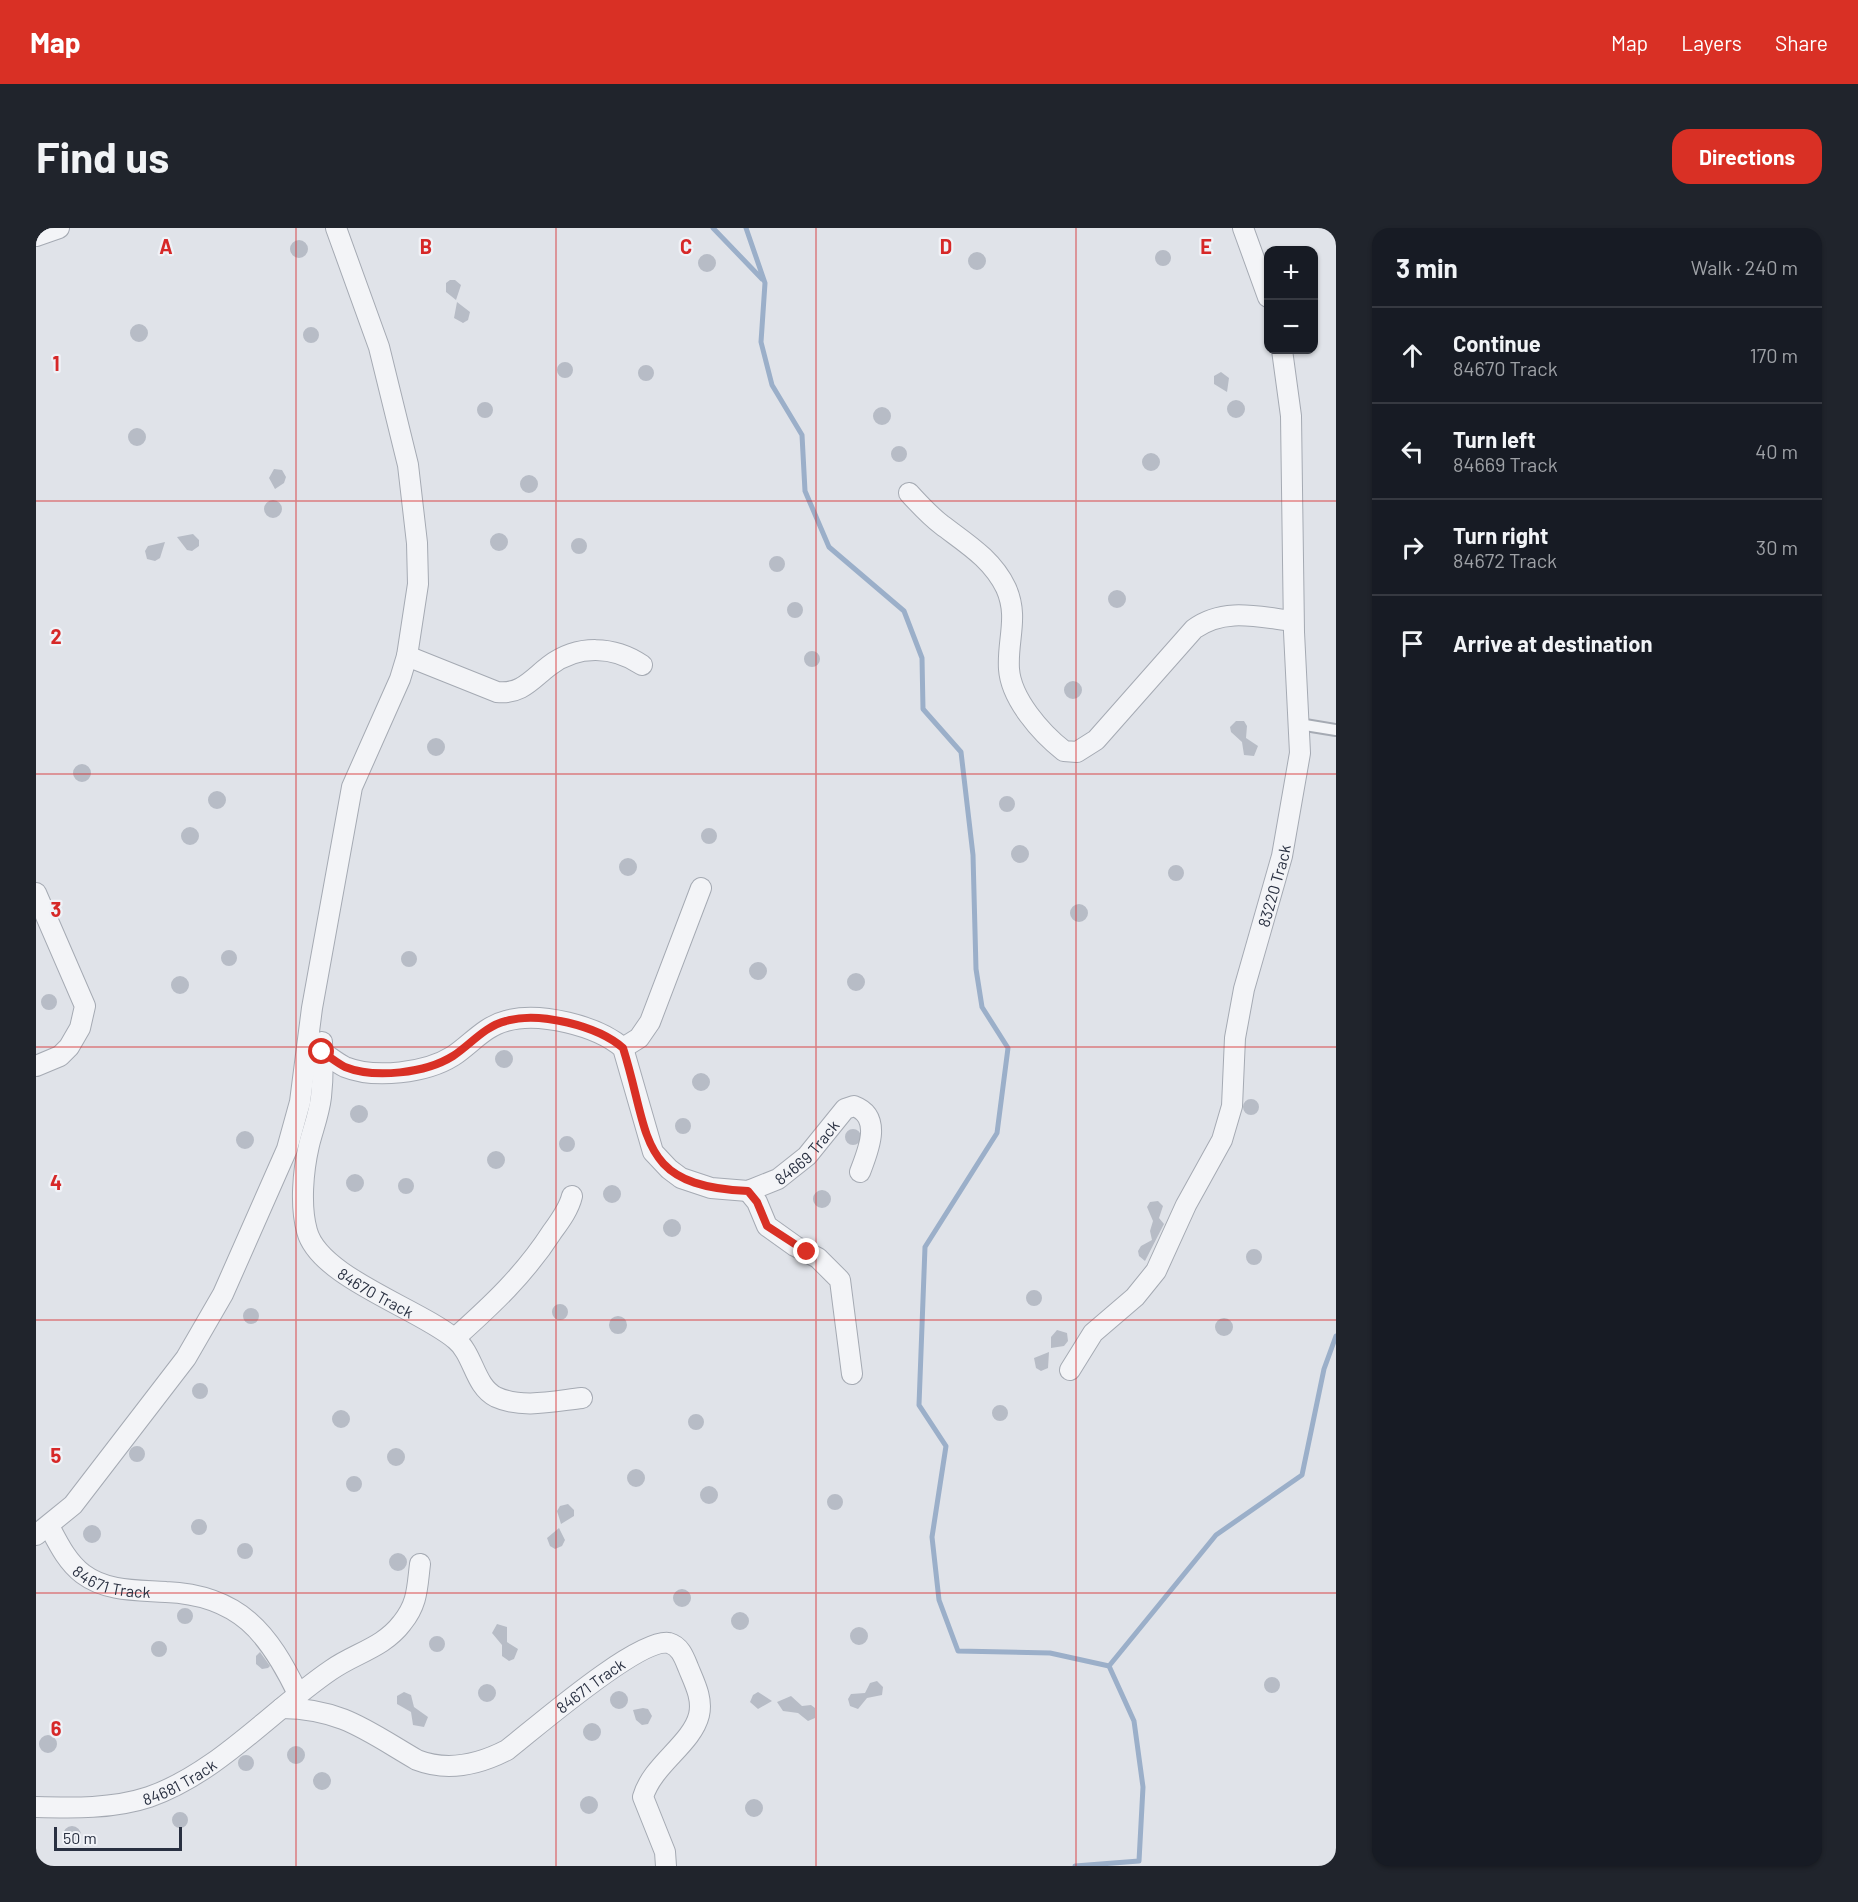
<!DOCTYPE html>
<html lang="en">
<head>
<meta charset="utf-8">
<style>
  :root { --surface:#171b24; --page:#20242c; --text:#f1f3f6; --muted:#9ea1a6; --line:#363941; --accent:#d93025 }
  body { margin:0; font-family:Barlow,sans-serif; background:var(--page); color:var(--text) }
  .controls { position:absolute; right:18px; top:18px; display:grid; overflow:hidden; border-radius:12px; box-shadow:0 2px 4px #0004 }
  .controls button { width:54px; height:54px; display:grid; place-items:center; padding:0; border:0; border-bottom:2px solid var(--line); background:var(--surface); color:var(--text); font:30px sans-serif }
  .scale { position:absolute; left:18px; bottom:15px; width:128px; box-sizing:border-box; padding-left:6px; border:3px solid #293041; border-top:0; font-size:16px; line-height:21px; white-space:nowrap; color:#293041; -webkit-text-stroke:4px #f0f2f7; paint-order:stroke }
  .stop { position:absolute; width:18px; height:18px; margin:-14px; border:4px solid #d93025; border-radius:50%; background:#fff }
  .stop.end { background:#d93025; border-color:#fff; box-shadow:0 2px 6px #0008 }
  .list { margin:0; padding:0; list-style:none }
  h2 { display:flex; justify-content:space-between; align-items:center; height:78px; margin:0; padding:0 24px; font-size:26px }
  h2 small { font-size:20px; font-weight:400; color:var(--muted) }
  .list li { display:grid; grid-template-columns:39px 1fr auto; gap:18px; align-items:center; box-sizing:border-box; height:96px; padding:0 24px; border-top:2px solid var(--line) }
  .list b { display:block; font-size:22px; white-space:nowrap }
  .list p { margin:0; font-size:20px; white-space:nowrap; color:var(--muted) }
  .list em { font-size:20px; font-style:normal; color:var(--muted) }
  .icon { flex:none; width:33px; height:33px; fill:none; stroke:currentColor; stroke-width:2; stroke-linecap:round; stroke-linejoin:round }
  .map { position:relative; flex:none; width:1300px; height:1638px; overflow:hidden; border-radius:18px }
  header { display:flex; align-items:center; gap:36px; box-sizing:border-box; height:84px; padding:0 30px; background:var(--accent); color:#fff }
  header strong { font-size:28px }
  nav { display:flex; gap:33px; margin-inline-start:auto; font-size:21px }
  .intro { display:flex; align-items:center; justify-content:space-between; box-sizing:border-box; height:144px; padding:0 36px }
  h1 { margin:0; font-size:42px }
  .button { padding:15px 27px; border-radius:18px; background:var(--accent); color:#fff; font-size:21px; font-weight:700 }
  main { display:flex; gap:36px; padding:0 36px }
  aside { flex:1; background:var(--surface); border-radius:18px; box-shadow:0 2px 4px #0004 }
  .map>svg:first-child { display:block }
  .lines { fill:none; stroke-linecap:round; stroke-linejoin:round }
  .stream { stroke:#9bafc9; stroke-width:5 }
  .building { fill:#b7bcc6 }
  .lane-casing { stroke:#a5aab3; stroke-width:14 }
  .street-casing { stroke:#a5aab3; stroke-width:22 }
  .lane { stroke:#f3f4f7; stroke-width:10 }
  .street { stroke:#f3f4f7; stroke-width:20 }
  .route { stroke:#d93025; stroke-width:8 }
  .grid { fill:none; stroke:#d62828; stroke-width:1.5; stroke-opacity:0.55 }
  .labels { text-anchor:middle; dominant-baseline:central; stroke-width:4.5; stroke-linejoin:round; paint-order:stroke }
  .street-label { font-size:16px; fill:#293041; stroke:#f0f2f7 }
  .grid-label { font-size:20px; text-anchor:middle; font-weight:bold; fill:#d62828; stroke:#f0f2f7; stroke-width:4.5; stroke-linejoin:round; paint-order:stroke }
</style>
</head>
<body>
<header>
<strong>Map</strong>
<nav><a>Map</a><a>Layers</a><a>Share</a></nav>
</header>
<div class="intro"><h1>Find us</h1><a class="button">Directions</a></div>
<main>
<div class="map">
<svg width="1300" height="1638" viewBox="0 0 1300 1638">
  <rect width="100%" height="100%" fill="#e0e3e9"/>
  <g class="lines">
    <path class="stream" d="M 677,0 L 726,51
      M 710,0 L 729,55 L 725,114 L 736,157 L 766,207 L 769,263 L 793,319 L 868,383 L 886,430 L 887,481 L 925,524 L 937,627 L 940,741 L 946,779 L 972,820 L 961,905 L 889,1019 L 883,1177 L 910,1218 L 896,1309 L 903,1372 L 922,1423 L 1014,1425 L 1073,1438 L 1098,1493 L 1107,1559 L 1103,1633 L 1039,1638
      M 1073,1438 L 1180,1307 L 1266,1247 L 1288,1141 L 1300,1108"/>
  </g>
  <path class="building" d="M254 21a9 9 0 1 1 18 0a9 9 0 1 1-18 0Z
    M1119 30a8 8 0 1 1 16 0a8 8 0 1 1-16 0Z
    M932 33a9 9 0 1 1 18 0a9 9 0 1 1-18 0Z
    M662 35a9 9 0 1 1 18 0a9 9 0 1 1-18 0Z
    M 414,52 L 419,52 L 425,57 L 420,72 L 410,64 L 410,55 Z
    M 421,74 L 434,84 L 432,92 L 427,95 L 418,90 Z
    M94 105a9 9 0 1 1 18 0a9 9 0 1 1-18 0Z
    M267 107a8 8 0 1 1 16 0a8 8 0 1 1-16 0Z
    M521 142a8 8 0 1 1 16 0a8 8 0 1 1-16 0Z
    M602 145a8 8 0 1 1 16 0a8 8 0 1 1-16 0Z
    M 1185,144 L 1193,150 L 1191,164 L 1178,156 L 1178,148 Z
    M1191 181a9 9 0 1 1 18 0a9 9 0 1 1-18 0Z
    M441 182a8 8 0 1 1 16 0a8 8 0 1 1-16 0Z
    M837 188a9 9 0 1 1 18 0a9 9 0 1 1-18 0Z
    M92 209a9 9 0 1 1 18 0a9 9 0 1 1-18 0Z
    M855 226a8 8 0 1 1 16 0a8 8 0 1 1-16 0Z
    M1106 234a9 9 0 1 1 18 0a9 9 0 1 1-18 0Z
    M 238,241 L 246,242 L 250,249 L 248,255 L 239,261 L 233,250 Z
    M484 256a9 9 0 1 1 18 0a9 9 0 1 1-18 0Z
    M228 281a9 9 0 1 1 18 0a9 9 0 1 1-18 0Z
    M454 314a9 9 0 1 1 18 0a9 9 0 1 1-18 0Z
    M 157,306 L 163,312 L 163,318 L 156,323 L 151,322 L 141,309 Z
    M535 318a8 8 0 1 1 16 0a8 8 0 1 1-16 0Z
    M 129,314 L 124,330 L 119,333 L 111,331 L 109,323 L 112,318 Z
    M733 336a8 8 0 1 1 16 0a8 8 0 1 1-16 0Z
    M1072 371a9 9 0 1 1 18 0a9 9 0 1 1-18 0Z
    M751 382a8 8 0 1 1 16 0a8 8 0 1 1-16 0Z
    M768 431a8 8 0 1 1 16 0a8 8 0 1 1-16 0Z
    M1028 462a9 9 0 1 1 18 0a9 9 0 1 1-18 0Z
    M 1200,493 L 1208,493 L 1211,498 L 1210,510 L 1222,518 L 1218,528 L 1208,527 L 1206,514 L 1195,504 L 1194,499 Z
    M391 519a9 9 0 1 1 18 0a9 9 0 1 1-18 0Z
    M37 545a9 9 0 1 1 18 0a9 9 0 1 1-18 0Z
    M172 572a9 9 0 1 1 18 0a9 9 0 1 1-18 0Z
    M963 576a8 8 0 1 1 16 0a8 8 0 1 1-16 0Z
    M145 608a9 9 0 1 1 18 0a9 9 0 1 1-18 0Z
    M665 608a8 8 0 1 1 16 0a8 8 0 1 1-16 0Z
    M975 626a9 9 0 1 1 18 0a9 9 0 1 1-18 0Z
    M583 639a9 9 0 1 1 18 0a9 9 0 1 1-18 0Z
    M1132 645a8 8 0 1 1 16 0a8 8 0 1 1-16 0Z
    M1034 685a9 9 0 1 1 18 0a9 9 0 1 1-18 0Z
    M185 730a8 8 0 1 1 16 0a8 8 0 1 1-16 0Z
    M365 731a8 8 0 1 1 16 0a8 8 0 1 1-16 0Z
    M713 743a9 9 0 1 1 18 0a9 9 0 1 1-18 0Z
    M811 754a9 9 0 1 1 18 0a9 9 0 1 1-18 0Z
    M135 757a9 9 0 1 1 18 0a9 9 0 1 1-18 0Z
    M5 774a8 8 0 1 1 16 0a8 8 0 1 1-16 0Z
    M459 831a9 9 0 1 1 18 0a9 9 0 1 1-18 0Z
    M656 854a9 9 0 1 1 18 0a9 9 0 1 1-18 0Z
    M1207 879a8 8 0 1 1 16 0a8 8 0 1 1-16 0Z
    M314 886a9 9 0 1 1 18 0a9 9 0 1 1-18 0Z
    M639 898a8 8 0 1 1 16 0a8 8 0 1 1-16 0Z
    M809 909a8 8 0 1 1 16 0a8 8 0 1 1-16 0Z
    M200 912a9 9 0 1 1 18 0a9 9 0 1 1-18 0Z
    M523 916a8 8 0 1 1 16 0a8 8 0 1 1-16 0Z
    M451 932a9 9 0 1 1 18 0a9 9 0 1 1-18 0Z
    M310 955a9 9 0 1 1 18 0a9 9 0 1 1-18 0Z
    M362 958a8 8 0 1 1 16 0a8 8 0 1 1-16 0Z
    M567 966a9 9 0 1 1 18 0a9 9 0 1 1-18 0Z
    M777 971a9 9 0 1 1 18 0a9 9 0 1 1-18 0Z
    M 1122,973 L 1127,978 L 1123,990 L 1128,996 L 1109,1033 L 1103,1028 L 1102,1023 L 1105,1018 L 1116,1012 L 1114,1003 L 1117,993 L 1111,979 L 1114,974 Z
    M627 1000a9 9 0 1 1 18 0a9 9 0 1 1-18 0Z
    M1210 1029a8 8 0 1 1 16 0a8 8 0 1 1-16 0Z
    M990 1070a8 8 0 1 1 16 0a8 8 0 1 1-16 0Z
    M516 1084a8 8 0 1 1 16 0a8 8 0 1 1-16 0Z
    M207 1088a8 8 0 1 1 16 0a8 8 0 1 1-16 0Z
    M573 1097a9 9 0 1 1 18 0a9 9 0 1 1-18 0Z
    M1179 1099a9 9 0 1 1 18 0a9 9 0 1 1-18 0Z
    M 1021,1102 L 1031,1105 L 1032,1113 L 1028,1118 L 1015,1120 L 1015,1109 Z
    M 1013,1124 L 1012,1140 L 1005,1143 L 1000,1140 L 998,1130 Z
    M156 1163a8 8 0 1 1 16 0a8 8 0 1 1-16 0Z
    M956 1185a8 8 0 1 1 16 0a8 8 0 1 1-16 0Z
    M296 1191a9 9 0 1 1 18 0a9 9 0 1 1-18 0Z
    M652 1194a8 8 0 1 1 16 0a8 8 0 1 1-16 0Z
    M93 1226a8 8 0 1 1 16 0a8 8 0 1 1-16 0Z
    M351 1229a9 9 0 1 1 18 0a9 9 0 1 1-18 0Z
    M591 1250a9 9 0 1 1 18 0a9 9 0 1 1-18 0Z
    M310 1256a8 8 0 1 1 16 0a8 8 0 1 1-16 0Z
    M664 1267a9 9 0 1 1 18 0a9 9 0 1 1-18 0Z
    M791 1274a8 8 0 1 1 16 0a8 8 0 1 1-16 0Z
    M 532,1276 L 538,1282 L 538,1288 L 525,1296 L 521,1283 L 524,1278 Z
    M155 1299a8 8 0 1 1 16 0a8 8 0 1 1-16 0Z
    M47 1306a9 9 0 1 1 18 0a9 9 0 1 1-18 0Z
    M 523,1300 L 529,1312 L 526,1318 L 519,1321 L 514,1318 L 511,1310 Z
    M201 1323a8 8 0 1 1 16 0a8 8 0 1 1-16 0Z
    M353 1334a9 9 0 1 1 18 0a9 9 0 1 1-18 0Z
    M637 1370a9 9 0 1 1 18 0a9 9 0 1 1-18 0Z
    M141 1388a8 8 0 1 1 16 0a8 8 0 1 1-16 0Z
    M695 1393a9 9 0 1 1 18 0a9 9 0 1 1-18 0Z
    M 461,1396 L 471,1399 L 471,1414 L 482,1421 L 478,1431 L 473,1433 L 466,1428 L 466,1417 L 456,1405 Z
    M814 1408a9 9 0 1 1 18 0a9 9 0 1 1-18 0Z
    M393 1416a8 8 0 1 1 16 0a8 8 0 1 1-16 0Z
    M115 1421a8 8 0 1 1 16 0a8 8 0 1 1-16 0Z
    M 224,1424 L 234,1438 L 232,1440 L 226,1441 L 220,1436 L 220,1428 Z
    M1228 1457a8 8 0 1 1 16 0a8 8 0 1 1-16 0Z
    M 841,1453 L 847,1459 L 846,1467 L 831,1470 L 822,1481 L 814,1478 L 812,1471 L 815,1466 L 829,1465 L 834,1455 Z
    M442 1465a9 9 0 1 1 18 0a9 9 0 1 1-18 0Z
    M574 1472a9 9 0 1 1 18 0a9 9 0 1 1-18 0Z
    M 368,1464 L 375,1467 L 378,1479 L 392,1489 L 388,1499 L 377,1497 L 375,1484 L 361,1476 L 361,1468 Z
    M 722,1464 L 736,1473 L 722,1481 L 714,1474 L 717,1467 Z
    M 755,1468 L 766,1478 L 775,1477 L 779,1480 L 779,1490 L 772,1493 L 762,1485 L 747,1483 L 741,1474 Z
    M 607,1480 L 612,1481 L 616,1488 L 612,1496 L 606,1497 L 600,1492 L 597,1482 Z
    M547 1504a9 9 0 1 1 18 0a9 9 0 1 1-18 0Z
    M3 1516a9 9 0 1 1 18 0a9 9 0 1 1-18 0Z
    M251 1527a9 9 0 1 1 18 0a9 9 0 1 1-18 0Z
    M202 1535a8 8 0 1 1 16 0a8 8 0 1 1-16 0Z
    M277 1553a9 9 0 1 1 18 0a9 9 0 1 1-18 0Z
    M544 1577a9 9 0 1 1 18 0a9 9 0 1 1-18 0Z
    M709 1580a9 9 0 1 1 18 0a9 9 0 1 1-18 0Z
    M136 1592a8 8 0 1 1 16 0a8 8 0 1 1-16 0Z
    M27 1607a9 9 0 1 1 18 0a9 9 0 1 1-18 0Z"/>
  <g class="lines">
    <g class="lane-casing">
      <path id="lane" d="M 1263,496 L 1300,502"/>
    </g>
    <g class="street-casing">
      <g id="street">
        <path d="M 1207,0 L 1232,69"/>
        <path d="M 0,8 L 23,0"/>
        <path d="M 873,265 C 883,276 894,288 906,297 C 931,316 956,331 970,360 C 983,389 971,412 973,441 C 975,471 1005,505 1028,523 L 1041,524 L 1060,512 L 1158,401 C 1188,379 1223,389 1257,393"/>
        <path d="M 371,428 L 461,464 C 485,467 496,451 513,438 C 542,416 578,418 606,437"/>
        <path d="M 0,665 L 49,778 L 44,800 L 33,819 L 24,828 L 0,838"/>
        <path id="s1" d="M 286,814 C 287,832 287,851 285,869 C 283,886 277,901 273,917 C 267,943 264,978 271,1003 C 283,1049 382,1080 419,1111 C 438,1126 438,1158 460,1169 C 486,1181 519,1173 546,1170"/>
        <path d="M 587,820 L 603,810 L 614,794 L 665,660"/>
        <path id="s2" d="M 286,824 C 294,829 301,835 309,839 C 339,851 390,845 417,828 C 434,817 449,798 470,793 C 503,783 562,798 587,820 L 617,924 L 633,941 L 645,950 L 675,960 L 712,963 L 742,951 L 771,928 L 809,881 L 818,878 C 847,889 832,923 824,944"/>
        <path d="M 712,963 L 721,974 L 731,998 L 759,1018 L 782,1030 L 804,1052 L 816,1146"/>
        <path d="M 419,1110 C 456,1077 489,1046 516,1004 C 524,993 533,981 536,968"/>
        <path id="s3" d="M 1034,1142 L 1057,1105 L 1099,1069 L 1120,1043 L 1150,977 L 1186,912 L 1196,878 L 1199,810 L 1208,761 L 1246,628 L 1264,525 L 1258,404 L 1255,188 L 1246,122"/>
        <path id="s4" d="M 13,1298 C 22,1315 31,1334 47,1346 C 71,1364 102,1362 130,1364 C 203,1367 233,1405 262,1466"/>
        <path d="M 0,1307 L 37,1277 L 150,1130 L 187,1066 L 251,921 L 264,874 L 276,780 L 316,559 L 364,451 L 371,428 L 382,356 L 381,315 L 372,237 L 343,119 L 300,0"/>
        <path id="s5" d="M 246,1480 C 306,1481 331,1503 381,1532 C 412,1544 442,1537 471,1522 C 497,1502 603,1409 633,1415 C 644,1418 648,1429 652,1439 C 658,1454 667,1470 663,1487 C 656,1516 616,1537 607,1569 L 629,1624 L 630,1638"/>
        <path id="s6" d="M 0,1579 C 37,1580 77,1581 113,1569 C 182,1545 236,1482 295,1442 C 319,1425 347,1420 366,1395 C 382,1375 381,1360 384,1336"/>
      </g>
    </g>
    <use href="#lane" class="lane"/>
    <use href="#street" class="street"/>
  </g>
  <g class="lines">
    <path class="route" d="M 286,824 C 294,829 301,835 309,839 C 339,851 390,845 417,828 C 434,817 449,798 470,793 C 503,783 562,798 587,820 C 615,908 600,958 712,963 L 721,974 L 731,998 L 771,1024"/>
  </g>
  <path class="grid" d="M 260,0 L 260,1638M 520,0 L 520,1638M 780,0 L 780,1638M 1040,0 L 1040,1638M 0,273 L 1300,273M 0,546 L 1300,546M 0,819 L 1300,819M 0,1092 L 1300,1092M 0,1365 L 1300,1365"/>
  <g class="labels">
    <g class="street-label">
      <text stroke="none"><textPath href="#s3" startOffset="540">83220 Track</textPath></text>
      <text stroke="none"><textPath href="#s2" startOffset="614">84669 Track</textPath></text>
      <text stroke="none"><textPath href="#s1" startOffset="286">84670 Track</textPath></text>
      <text stroke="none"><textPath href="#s4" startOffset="90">84671 Track</textPath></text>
      <text stroke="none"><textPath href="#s5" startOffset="346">84671 Track</textPath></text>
      <text stroke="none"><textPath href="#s6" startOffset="148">84681 Track</textPath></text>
    </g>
  </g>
  <g class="grid-label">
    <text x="130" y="26">A</text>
    <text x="390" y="26">B</text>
    <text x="650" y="26">C</text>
    <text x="910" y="26">D</text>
    <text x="1170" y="26">E</text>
    <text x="20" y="143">1</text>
    <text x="20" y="416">2</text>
    <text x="20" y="689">3</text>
    <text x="20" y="962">4</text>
    <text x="20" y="1235">5</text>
    <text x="20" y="1508">6</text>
  </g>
</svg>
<div class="controls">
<button>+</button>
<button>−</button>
</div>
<div class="scale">50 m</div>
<div class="stop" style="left:286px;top:824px"></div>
<div class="stop end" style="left:771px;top:1024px"></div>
</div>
<aside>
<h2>3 min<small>Walk · 240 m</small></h2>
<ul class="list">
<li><svg class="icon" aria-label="ahead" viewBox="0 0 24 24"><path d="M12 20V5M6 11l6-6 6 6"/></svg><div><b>Continue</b><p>84670 Track</p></div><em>170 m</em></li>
<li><svg class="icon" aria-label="left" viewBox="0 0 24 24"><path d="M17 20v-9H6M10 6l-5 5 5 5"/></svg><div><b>Turn left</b><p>84669 Track</p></div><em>40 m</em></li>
<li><svg class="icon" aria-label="right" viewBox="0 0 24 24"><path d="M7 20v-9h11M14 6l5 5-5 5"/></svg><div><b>Turn right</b><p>84672 Track</p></div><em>30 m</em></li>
<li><svg class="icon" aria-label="arrive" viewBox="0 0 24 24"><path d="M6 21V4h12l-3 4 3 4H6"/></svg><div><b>Arrive at destination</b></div></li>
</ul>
</aside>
</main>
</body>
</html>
